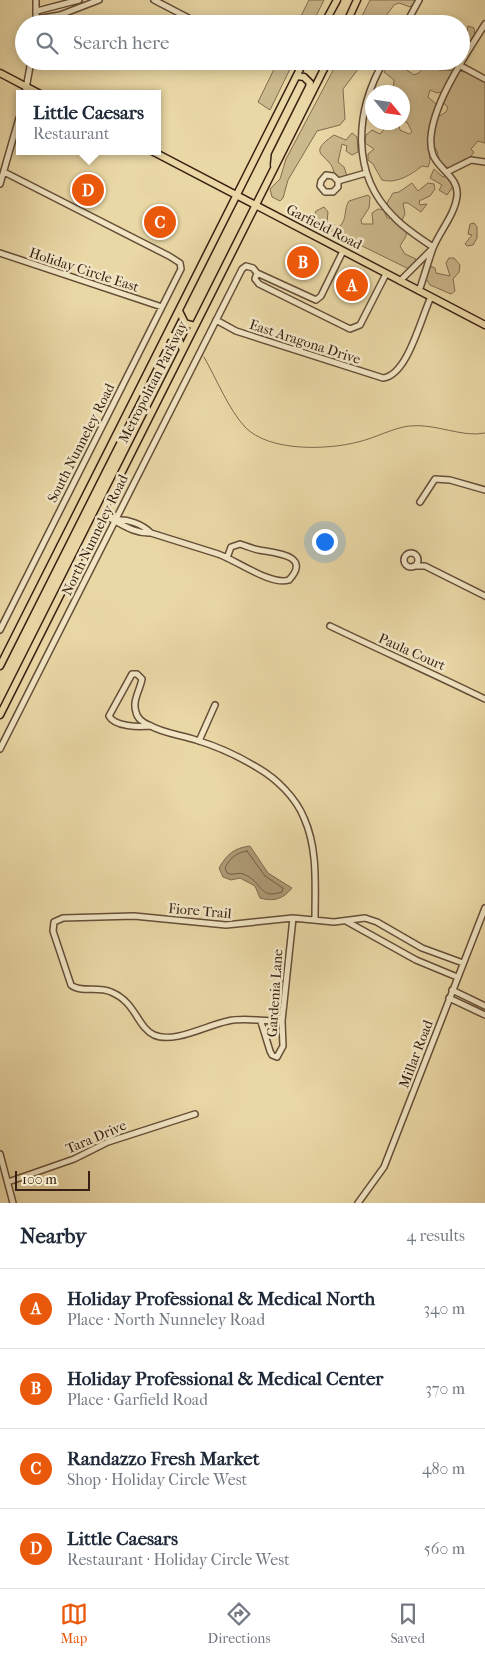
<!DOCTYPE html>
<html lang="en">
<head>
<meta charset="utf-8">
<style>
  :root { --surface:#fff; --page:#f6f6f7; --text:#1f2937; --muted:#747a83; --line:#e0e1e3; --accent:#ea580c }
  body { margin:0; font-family:"IM FELL French Canon",serif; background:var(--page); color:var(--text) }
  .compass { position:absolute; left:365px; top:85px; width:45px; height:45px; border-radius:50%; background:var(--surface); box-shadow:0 2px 12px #0003; rotate:119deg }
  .scale { position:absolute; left:15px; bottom:12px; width:75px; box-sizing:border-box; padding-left:5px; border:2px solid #392014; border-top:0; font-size:14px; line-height:18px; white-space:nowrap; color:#392014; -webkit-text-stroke:4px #f1e5c4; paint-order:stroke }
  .you { position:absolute; left:324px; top:541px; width:18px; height:18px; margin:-12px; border:4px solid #fff; border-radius:50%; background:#1a73e8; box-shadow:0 0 0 8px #1a73e833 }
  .badge { display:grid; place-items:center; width:32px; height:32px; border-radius:50%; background:var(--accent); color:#fff; font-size:16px; font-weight:700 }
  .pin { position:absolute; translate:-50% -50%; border:2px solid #fff; box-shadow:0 1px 5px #0006 }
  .popup { position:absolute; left:16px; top:90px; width:145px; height:65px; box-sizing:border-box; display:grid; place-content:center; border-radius:0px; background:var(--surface); filter:drop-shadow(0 1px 4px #0005); font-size:16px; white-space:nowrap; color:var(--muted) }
  .popup b { font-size:19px; color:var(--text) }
  .popup::after { content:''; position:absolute; left:50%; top:100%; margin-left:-10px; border:10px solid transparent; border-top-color:var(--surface) }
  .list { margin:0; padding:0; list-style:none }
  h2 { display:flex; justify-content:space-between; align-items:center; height:65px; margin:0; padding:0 20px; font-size:21px }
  h2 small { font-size:16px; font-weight:400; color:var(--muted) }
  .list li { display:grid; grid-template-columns:32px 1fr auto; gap:15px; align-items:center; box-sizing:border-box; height:80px; padding:0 20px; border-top:1px solid var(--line) }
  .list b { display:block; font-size:19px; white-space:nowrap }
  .list p { margin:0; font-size:16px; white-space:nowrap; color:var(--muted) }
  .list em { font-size:16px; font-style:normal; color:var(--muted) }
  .icon { flex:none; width:28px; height:28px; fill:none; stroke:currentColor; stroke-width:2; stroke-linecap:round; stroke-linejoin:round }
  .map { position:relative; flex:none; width:485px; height:1203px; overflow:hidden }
  .search { position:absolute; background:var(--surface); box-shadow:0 2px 12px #0003; left:15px; right:15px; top:15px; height:55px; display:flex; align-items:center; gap:12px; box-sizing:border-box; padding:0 18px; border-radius:28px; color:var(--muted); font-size:19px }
  .sheet { height:385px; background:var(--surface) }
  nav { display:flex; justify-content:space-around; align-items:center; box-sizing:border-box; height:70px; border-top:1px solid var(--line); background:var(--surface); font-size:14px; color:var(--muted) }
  nav a { display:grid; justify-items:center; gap:2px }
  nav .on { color:var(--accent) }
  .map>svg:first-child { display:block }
  .green { fill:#cbb88c; stroke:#826c50; fill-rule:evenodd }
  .water { fill:#ad9974; stroke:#7f694e }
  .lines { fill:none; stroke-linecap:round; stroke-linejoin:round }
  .shore { stroke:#735c44; stroke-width:1 }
  .stream { stroke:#7f694e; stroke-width:1 }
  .minor-casing { stroke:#654e38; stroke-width:8 }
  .major-casing { stroke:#392014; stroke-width:9 }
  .minor { stroke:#f1e5c4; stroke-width:5 }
  .major { stroke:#e9d7a5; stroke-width:6 }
  .labels { text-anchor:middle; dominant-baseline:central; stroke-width:5; stroke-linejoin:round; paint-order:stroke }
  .street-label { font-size:14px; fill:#392014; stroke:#f1e5c4 }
</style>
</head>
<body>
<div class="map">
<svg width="485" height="1203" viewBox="0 0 485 1203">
  <rect width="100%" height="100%" fill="#e9d7a5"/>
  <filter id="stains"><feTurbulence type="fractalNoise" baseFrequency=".004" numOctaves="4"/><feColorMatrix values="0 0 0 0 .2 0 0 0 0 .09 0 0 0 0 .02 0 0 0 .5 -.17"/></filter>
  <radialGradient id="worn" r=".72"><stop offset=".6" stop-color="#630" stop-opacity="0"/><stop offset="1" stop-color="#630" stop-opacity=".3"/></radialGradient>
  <path class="green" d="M 309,0 L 324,0 L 312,24 L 297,24 Z
    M 370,0 L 418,0 L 410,7 L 399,3 L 394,5 L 380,24 L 358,24 Z
    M 468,26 L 474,28 L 475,37 L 461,53 C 461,42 467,37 468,26 Z
    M 278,61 L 294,61 L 270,110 L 258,102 Z
    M 338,61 L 360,61 L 359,68 L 343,89 L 345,119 L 340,125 L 317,131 L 288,180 L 283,198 L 280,201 L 272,197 L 270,189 L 280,179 L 286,159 Z
    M 423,61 L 441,61 L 438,68 L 439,70 C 461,71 464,70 485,80 L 485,143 L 478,141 L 471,149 L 474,152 L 469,159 L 450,169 L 440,163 L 437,151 L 429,139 C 426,148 433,157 428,167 L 422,166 C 411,175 396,184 382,180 L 373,164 L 368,160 L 368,154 L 374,149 L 365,143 L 366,135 L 372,130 L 380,134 L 385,128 L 382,123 L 402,123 L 399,126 L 400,130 L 409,134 L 412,132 L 407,122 L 403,122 L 402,92 L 393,92 L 394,80 L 384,72 L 387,67 L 404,68 L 414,75 C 422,72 422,70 423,61 ZM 430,90 L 437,93 L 441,92 L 441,101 L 448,107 L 446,112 L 438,117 L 436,123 L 432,119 L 436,104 L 428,97 Z
    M 352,133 L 357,137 L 358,152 L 352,155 L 346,151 L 347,146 L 342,144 L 338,162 L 344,167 L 347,176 L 340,179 L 334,173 C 332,154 303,156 334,135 L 346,140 Z
    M 434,169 L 443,177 L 447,176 L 454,185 L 447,195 L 439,190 L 442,185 L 430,178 Z
    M 412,183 L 418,191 L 428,183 L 434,184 L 435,189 L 430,196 L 419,201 L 420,205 L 427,204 L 421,212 L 408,203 L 403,203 L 405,214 L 401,222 L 407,229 L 406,236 L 400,246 L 405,254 L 416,259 L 411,270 L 358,244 L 347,241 L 340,234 L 326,229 L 313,219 L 316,211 L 324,207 L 328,212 L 327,222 L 339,227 C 348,219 343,210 349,201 L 368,195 L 370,197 L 369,208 L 361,220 L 362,224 L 373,224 L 372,213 L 378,209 L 384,210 L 387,218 L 391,218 L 387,203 L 393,193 L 399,192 Z
    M 474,223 L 477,227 L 477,238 L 473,245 L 467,246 L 465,244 L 472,235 L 468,234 L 470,224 Z
    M 449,258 L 454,258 L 460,265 L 459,272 L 453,279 L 455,291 L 451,294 L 430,285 L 423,274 L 430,266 L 435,268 L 436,273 L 450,276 L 446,263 Z"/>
  <path class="water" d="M 250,846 L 268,873 L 292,888 C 283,899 274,902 260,898 L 255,886 L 240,878 L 231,880 L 223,877 L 219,868 C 227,854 234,848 250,846 Z"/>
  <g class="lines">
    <path class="shore" d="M 247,851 L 265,876 L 283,888 L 282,892 C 258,900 263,881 243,874 C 237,872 233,876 227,873 L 225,868 C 230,858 236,853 247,851 Z"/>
    <path class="stream" d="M 204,357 C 216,378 229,410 245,427 C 269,452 327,450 358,442 C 375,438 393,428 409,426 C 436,423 462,438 485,433"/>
    <g class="minor-casing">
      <path id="minor" d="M 36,0 L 36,24
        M 154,0 L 200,24
        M 37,11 L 79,0
        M 37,19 L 60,15 L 99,0
        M 406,24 L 419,0
        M 384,61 C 355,111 350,174 394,217 C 405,229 420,238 433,247
        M 459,65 L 485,79
        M 25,94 L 31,61
        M 447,172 L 471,160 L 485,162
        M 338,181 L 338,187 L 333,192 L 325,192 L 320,186 L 321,181 L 326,175 L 333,176 L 338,181 L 366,173
        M 0,184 L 19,118
        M 0,253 L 162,307
        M 257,273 L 255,279 L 259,284 L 350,329 L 360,325 L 386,274
        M 400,281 L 433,248
        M 419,291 C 424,277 428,262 433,248 C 440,231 455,214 457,196 C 459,177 439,170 433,155 C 420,120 467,53 485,24
        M 216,320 L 236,331 L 383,378 C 408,375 421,317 431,297
        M 420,502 L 435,479 L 450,480 L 485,490
        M 101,514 C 118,521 132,534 151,533 C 142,524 128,519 116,520
        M 151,533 C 173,540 196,547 218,554 C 236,560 271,586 289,580 C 312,555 275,553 259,550 C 253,549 246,546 240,544 L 231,547 L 227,558
        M404 560a7 7 0 1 1 14 0a7 7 0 1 1-14 0Z
        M 414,566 L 425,566 L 485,596
        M 330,626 C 382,651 434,674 485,699
        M 0,630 L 181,269 L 180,263 L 169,256 L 4,172
        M 150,726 C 139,727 115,727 109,716 L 132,674 L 137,674 L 142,679 C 140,690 132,701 136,712 C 137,718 143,723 149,725 C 162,733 181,735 196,740 C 216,746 240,757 258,768 C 277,779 296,798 304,818 C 318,849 315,885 315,919
        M 199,741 L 215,705
        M 0,749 L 242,269 L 246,266 L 253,268 L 257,273 L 316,300 L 321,296 L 343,251
        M 346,921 L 416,960 L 457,977
        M 452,990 L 485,1006
        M 449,998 L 485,1015
        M 282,1021 C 264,1022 246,1017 228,1021 C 207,1025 174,1044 154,1035 C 137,1027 136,1002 111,992 C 99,986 80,993 71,985 L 53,931 L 54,922 L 63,918 L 134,916 L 226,925 L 293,918 L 334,922 L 365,918 L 377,922 L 422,948 L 463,963
        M 261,1022 L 270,1051 L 272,1055 L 277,1057 L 283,1046 L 282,1021 L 293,918
        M 0,1154 L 13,1203
        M 8,1182 L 74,1159 L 108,1142 L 195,1114
        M 358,1203 L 384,1167 L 485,908"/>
    </g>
    <g class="major-casing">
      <path id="major" d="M 324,24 L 337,0
        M 346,24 L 357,0
        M 0,73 L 40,94
        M 152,151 L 485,325
        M 274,165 L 275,155 L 309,87 L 310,83 L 304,77 L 297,76
        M 179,311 L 185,323 L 195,326
        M 167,335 L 178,338 L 183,350
        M 0,666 L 304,61
        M 0,715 L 328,61"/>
    </g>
    <use href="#minor" class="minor"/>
    <use href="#major" class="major"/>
  </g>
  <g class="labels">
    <g class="street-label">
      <text transform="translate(324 227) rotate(27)">Garfield Road</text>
      <text transform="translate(84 270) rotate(18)">Holiday Circle East</text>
      <text transform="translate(305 342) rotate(18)">East Aragona Drive</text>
      <text transform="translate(153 382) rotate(-63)">Metropolitan Parkway</text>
      <text transform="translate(81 443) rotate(-63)">South Nunneley Road</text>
      <text transform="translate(95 535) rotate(-64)">North Nunneley Road</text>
      <text transform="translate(412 652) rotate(24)">Paula Court</text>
      <text transform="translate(200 911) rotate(5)">Fiore Trail</text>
      <text transform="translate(275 993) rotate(-86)">Gardenia Lane</text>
      <text transform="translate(416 1054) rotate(-69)">Millar Road</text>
      <text transform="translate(96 1137) rotate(-23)">Tara Drive</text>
    </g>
  </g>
  <rect width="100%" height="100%" filter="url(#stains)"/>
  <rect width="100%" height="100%" fill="url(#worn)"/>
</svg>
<svg class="compass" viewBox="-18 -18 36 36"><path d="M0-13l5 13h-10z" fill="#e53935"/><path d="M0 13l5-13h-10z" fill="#747a83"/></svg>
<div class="scale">100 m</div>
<div class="you"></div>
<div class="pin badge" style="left:352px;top:285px">A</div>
<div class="pin badge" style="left:303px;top:262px">B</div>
<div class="pin badge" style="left:160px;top:222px">C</div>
<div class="pin badge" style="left:88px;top:190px">D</div>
<div class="popup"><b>Little Caesars</b>Restaurant</div>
<div class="search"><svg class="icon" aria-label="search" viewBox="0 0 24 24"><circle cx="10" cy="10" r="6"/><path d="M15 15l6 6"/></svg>Search here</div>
</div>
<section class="sheet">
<h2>Nearby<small>4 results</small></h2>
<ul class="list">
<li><span class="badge">A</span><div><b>Holiday Professional &amp; Medical North</b><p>Place · North Nunneley Road</p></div><em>340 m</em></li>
<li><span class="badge">B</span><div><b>Holiday Professional &amp; Medical Center</b><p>Place · Garfield Road</p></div><em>370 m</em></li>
<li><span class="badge">C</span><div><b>Randazzo Fresh Market</b><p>Shop · Holiday Circle West</p></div><em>480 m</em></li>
<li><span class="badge">D</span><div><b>Little Caesars</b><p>Restaurant · Holiday Circle West</p></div><em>560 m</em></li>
</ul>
</section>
<nav>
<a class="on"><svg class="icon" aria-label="map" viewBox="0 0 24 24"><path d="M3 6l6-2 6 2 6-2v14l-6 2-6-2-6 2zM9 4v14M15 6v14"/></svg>Map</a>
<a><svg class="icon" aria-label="directions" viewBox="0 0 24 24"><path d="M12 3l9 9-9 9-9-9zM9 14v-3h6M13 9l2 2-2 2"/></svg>Directions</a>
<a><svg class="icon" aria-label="saved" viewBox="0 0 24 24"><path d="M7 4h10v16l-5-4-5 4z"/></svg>Saved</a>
</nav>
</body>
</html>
